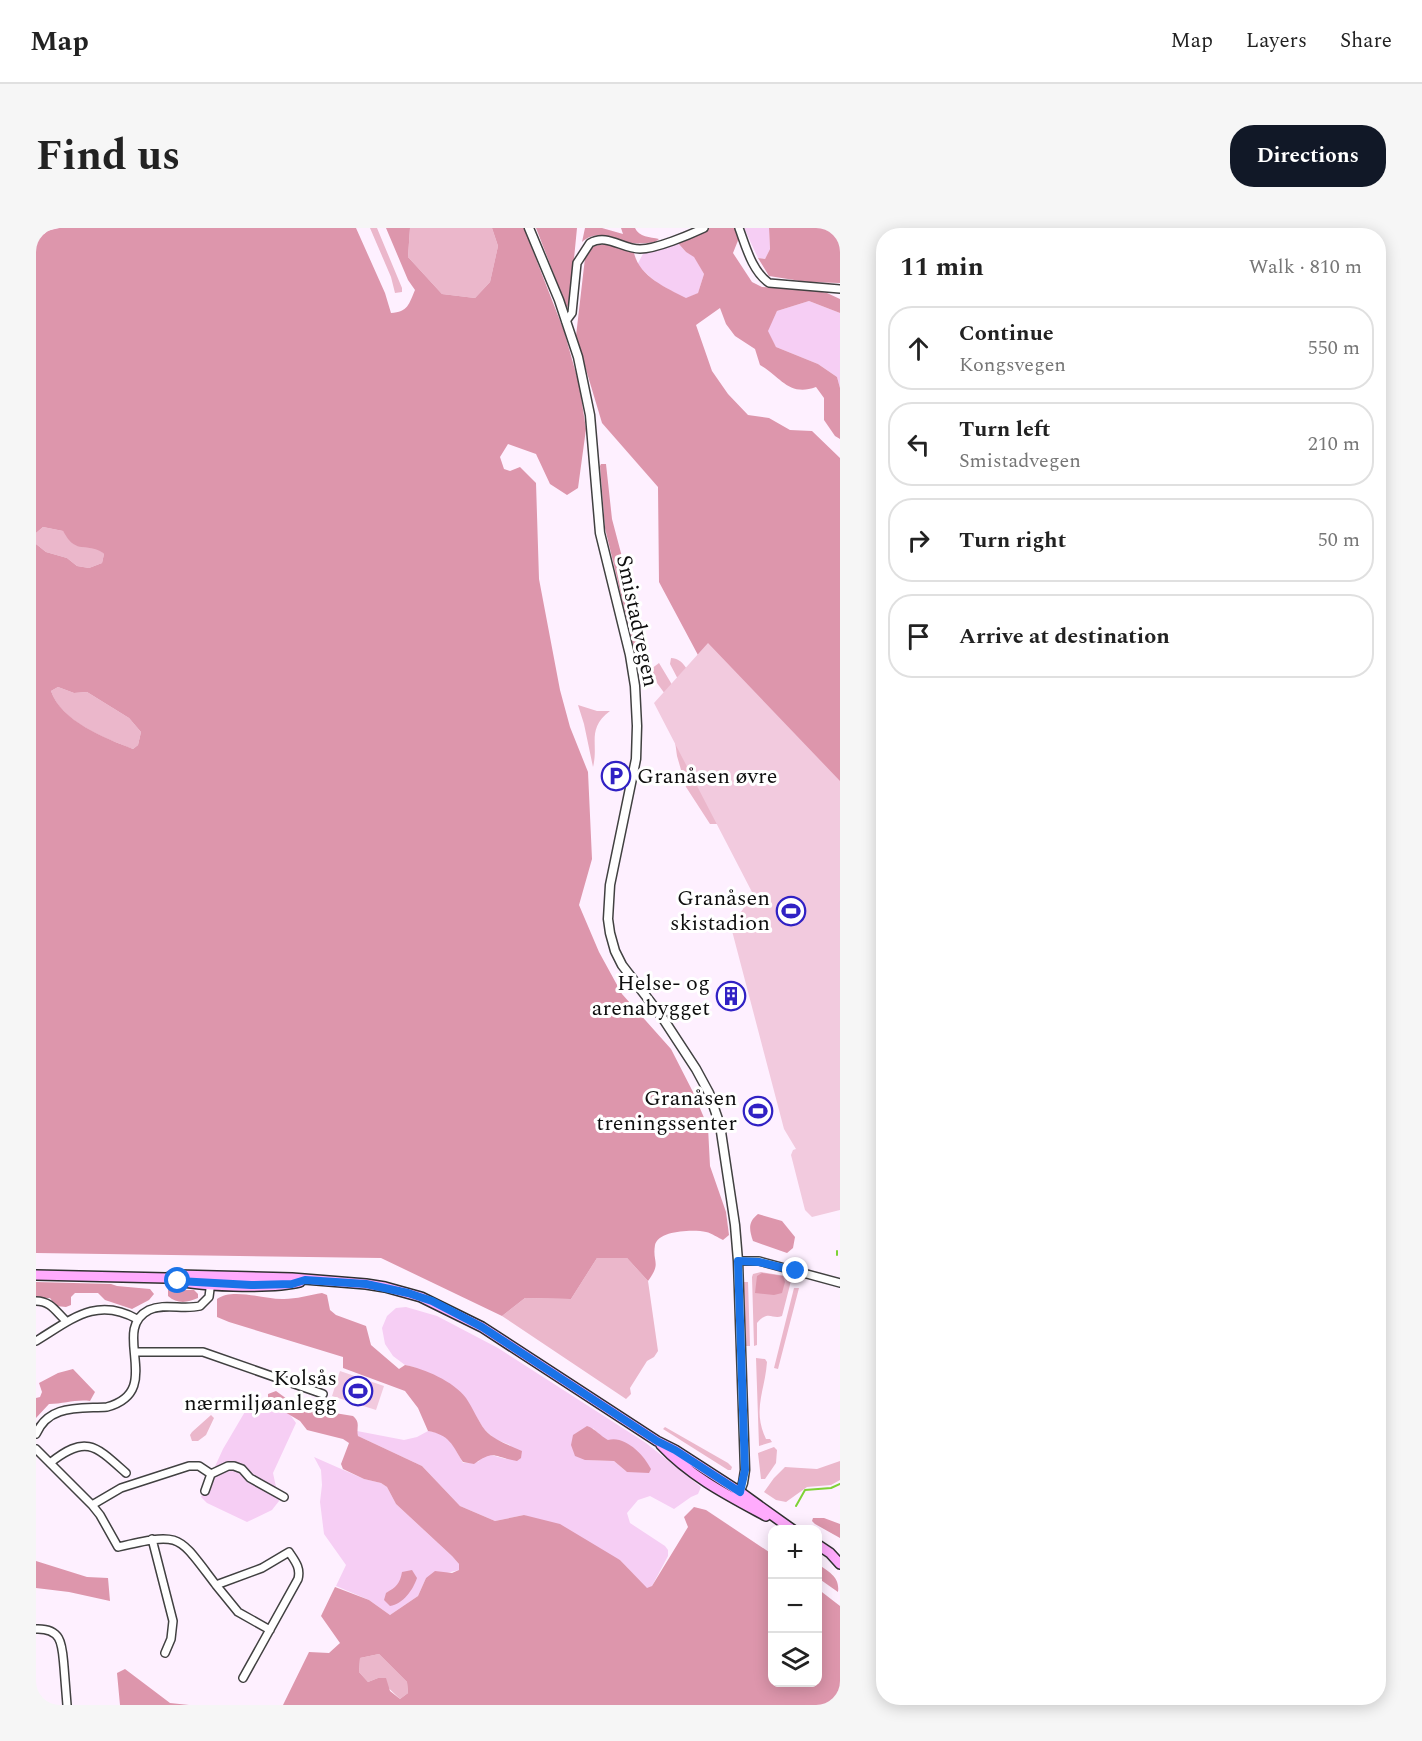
<!DOCTYPE html>
<html lang="en">
<head>
<meta charset="utf-8">
<style>
  :root { --surface:#fff; --page:#f6f6f6; --text:#222; --muted:#767676; --line:#e0e0e0; --accent:#111827 }
  body { margin:0; font-family:Spectral,serif; background:var(--page); color:var(--text) }
  .controls { position:absolute; right:18px; bottom:18px; display:grid; overflow:hidden; border-radius:12px; box-shadow:0 3px 15px #0003 }
  .controls button { width:54px; height:54px; display:grid; place-items:center; padding:0; border:0; border-bottom:2px solid var(--line); background:var(--surface); color:var(--text); font:30px sans-serif }
  .stop { position:absolute; width:18px; height:18px; margin:-14px; border:4px solid #1a73e8; border-radius:50%; background:#fff }
  .stop.end { background:#1a73e8; border-color:#fff; box-shadow:0 2px 6px #0008 }
  .list { margin:0; padding:0; list-style:none }
  h2 { display:flex; justify-content:space-between; align-items:center; height:78px; margin:0; padding:0 24px; font-size:26px }
  h2 small { font-size:20px; font-weight:400; color:var(--muted) }
  .list li { display:grid; grid-template-columns:39px 1fr auto; gap:18px; align-items:center; box-sizing:border-box; height:84px; margin:0 12px 12px; padding:0 12px; border:2px solid var(--line); border-radius:24px }
  .list b { display:block; font-size:22px; white-space:nowrap }
  .list p { margin:0; font-size:20px; white-space:nowrap; color:var(--muted) }
  .list em { font-size:20px; font-style:normal; color:var(--muted) }
  .icon { flex:none; width:33px; height:33px; fill:none; stroke:currentColor; stroke-width:2; stroke-linecap:round; stroke-linejoin:round }
  .map { position:relative; flex:none; width:804px; height:1477px; overflow:hidden; border-radius:24px }
  header { display:flex; align-items:center; gap:36px; box-sizing:border-box; height:84px; padding:0 30px; background:var(--surface); border-bottom:2px solid var(--line) }
  header strong { font-size:28px }
  nav { display:flex; gap:33px; margin-inline-start:auto; font-size:21px }
  .intro { display:flex; align-items:center; justify-content:space-between; box-sizing:border-box; height:144px; padding:0 36px }
  h1 { margin:0; font-size:42px }
  .button { padding:15px 27px; border-radius:24px; background:var(--accent); color:#fff; font-size:21px; font-weight:700 }
  main { display:flex; gap:36px; padding:0 36px }
  aside { flex:1; background:var(--surface); border-radius:24px; box-shadow:0 3px 15px #0003 }
  .map>svg:first-child { display:block }
  .farmland { fill:#f6cef4; fill-rule:evenodd }
  .green { fill:#ebb7cb }
  .forest { fill:#dd96ac; fill-rule:evenodd }
  .pitch { fill:#f2cade }
  .lines { fill:none; stroke-linecap:round; stroke-linejoin:round }
  .stream { stroke:#7ed236; stroke-width:2 }
  .minor-casing { stroke:#414141; stroke-width:10 }
  .tertiary-casing { stroke:#414141; stroke-width:11 }
  .secondary-casing { stroke:#303030; stroke-width:12 }
  .minor { stroke:#fff; stroke-width:7 }
  .tertiary { stroke:#fff; stroke-width:8 }
  .secondary { stroke:#ffabfd; stroke-width:9 }
  .route { stroke:#1a73e8; stroke-width:8 }
  .labels { text-anchor:middle; dominant-baseline:central; stroke-width:6; stroke-linejoin:round; paint-order:stroke }
  .street-label { font-size:22px; fill:#0e0e0e; stroke:#fff }
  .poi-label { font-size:22px; fill:#0e0e0e; stroke:#fff; text-anchor:end }
</style>
</head>
<body>
<header>
<strong>Map</strong>
<nav><a>Map</a><a>Layers</a><a>Share</a></nav>
</header>
<div class="intro"><h1>Find us</h1><a class="button">Directions</a></div>
<main>
<div class="map">
<svg width="804" height="1477" viewBox="0 0 804 1477">
  <rect width="100%" height="100%" fill="#fef0ff"/>
  <path class="farmland" d="M 708,0 L 733,0 L 734,21 L 729,31 L 722,30 Z
    M 642,15 L 650,24 L 658,28 L 668,46 L 662,65 L 650,71 L 621,55 L 601,37 L 608,24 L 633,16 Z
    M 773,73 L 804,85 L 804,160 L 801,149 L 782,136 L 740,119 L 731,103 L 741,83 Z
    M 370,1079 L 401,1088 L 462,1120 L 610,1215 L 665,1259 L 662,1266 L 655,1269 L 638,1281 L 614,1268 L 602,1272 L 591,1285 L 594,1295 L 629,1318 L 632,1322 L 632,1328 L 616,1358 L 611,1361 L 584,1332 L 488,1287 L 459,1293 L 424,1278 L 386,1238 L 322,1208 L 321,1203 L 368,1212 L 381,1209 L 392,1203 L 403,1205 L 415,1213 L 427,1235 L 442,1234 L 448,1227 L 455,1227 L 470,1231 L 474,1217 L 459,1211 L 448,1201 L 427,1167 L 378,1139 L 369,1137 L 357,1128 L 349,1116 L 346,1100 L 351,1088 L 360,1080 ZM 557,1200 L 565,1209 L 572,1212 L 591,1244 L 578,1233 L 549,1232 Z
    M 242,1180 L 253,1185 L 260,1195 L 237,1245 L 243,1273 L 236,1282 L 211,1294 L 171,1275 L 165,1269 L 187,1221 L 210,1182 Z
    M 278,1229 L 328,1251 L 345,1255 L 351,1259 L 360,1276 L 416,1328 L 423,1336 L 423,1342 L 390,1350 L 382,1368 L 354,1387 L 333,1372 L 300,1358 L 310,1337 L 288,1306 L 284,1274 L 286,1257 L 285,1242 Z"/>
  <path class="green" d="M 334,0 L 341,0 L 366,60 L 366,64 L 359,65 L 355,49 Z
    M 374,0 L 456,0 L 462,18 L 454,54 L 439,70 L 406,66 L 372,29 Z
    M 7,299 L 27,303 L 46,319 L 61,320 L 68,326 L 66,335 L 53,340 L 41,338 L 31,330 L 10,324 L 0,316 L 0,305 Z
    M 635,430 C 648,431 651,442 657,452 L 629,466 L 621,455 L 615,441 L 623,435 L 638,460 L 645,457 L 634,436 Z
    M 22,459 L 38,465 L 51,464 L 93,490 L 105,504 L 102,517 L 97,521 C 69,510 25,494 15,463 Z
    M 542,477 L 561,483 L 574,483 C 550,501 563,516 557,539 L 548,496 Z
    M 638,506 L 724,673 L 683,596 L 674,596 L 650,559 L 641,528 Z
    M 561,1030 L 591,1030 L 612,1053 L 622,1123 L 618,1129 L 611,1133 L 594,1160 L 595,1166 L 590,1171 L 466,1088 L 489,1070 L 535,1071 Z
    M 725,1044 L 756,1049 L 746,1088 C 736,1092 733,1081 721,1095 L 721,1117 L 718,1118 L 716,1049 L 717,1046 Z
    M 707,1054 L 712,1054 L 714,1118 L 710,1118 Z
    M 758,1060 L 763,1060 L 742,1141 L 738,1140 Z
    M 720,1130 L 729,1131 L 731,1134 C 729,1163 716,1182 730,1211 L 734,1211 L 736,1214 L 723,1218 Z
    M 175,1187 L 178,1190 L 170,1207 L 162,1213 L 156,1213 L 154,1207 L 156,1204 Z
    M 629,1199 L 692,1235 L 696,1239 L 695,1242 L 692,1242 L 627,1201 Z
    M 738,1219 L 741,1222 L 740,1235 L 729,1251 L 725,1251 L 722,1225 Z
    M 804,1233 L 804,1252 L 795,1257 L 771,1259 L 750,1274 L 740,1272 L 728,1264 L 738,1250 L 749,1239 L 781,1241 Z
    M 343,1426 L 371,1454 L 372,1465 L 364,1471 L 342,1450 L 332,1454 L 323,1444 L 324,1430 Z"/>
  <path class="forest" d="M 0,0 L 8,6 L 11,3 L 23,0 L 320,0 L 349,65 L 355,85 C 372,84 373,76 379,62 L 372,52 L 350,0 L 374,0 L 372,29 L 406,66 L 439,70 L 454,54 L 462,18 L 456,0 L 488,0 L 528,103 L 543,156 L 550,201 L 542,260 L 531,267 L 514,256 L 500,226 L 472,216 L 464,229 L 468,241 L 474,243 L 484,239 L 500,255 L 503,351 L 524,462 L 534,499 L 552,544 L 556,631 L 543,677 L 563,724 L 586,766 L 635,821 L 657,864 L 672,899 L 674,938 L 690,984 L 693,1007 L 687,1012 C 682,1010 676,1005 670,1004 C 659,1001 622,1002 619,1017 C 616,1035 626,1034 612,1053 L 591,1030 L 561,1030 L 535,1071 L 489,1070 L 466,1088 L 345,1030 L 0,1025 L 0,316 L 10,324 L 31,330 L 41,338 L 53,340 L 66,335 L 68,326 C 57,316 46,323 36,315 C 32,312 29,306 27,303 L 7,299 L 0,305 ZM 22,459 L 38,465 L 51,464 L 93,490 L 105,504 L 102,517 L 97,521 C 69,510 25,493 15,463 Z
    M 500,0 L 541,0 L 534,72 L 531,80 Z
    M 549,0 L 566,0 L 587,6 L 585,0 L 599,0 C 603,9 614,9 623,11 L 619,14 C 612,15 603,16 595,15 C 576,13 562,0 546,14 Z
    M 673,0 L 699,0 L 703,10 L 697,25 L 716,54 L 726,59 L 770,61 L 791,65 L 804,71 L 804,85 L 773,73 L 741,83 L 732,103 L 740,119 L 782,136 L 801,149 L 804,160 L 804,211 L 799,208 L 788,192 L 788,170 L 780,159 C 753,169 745,149 724,137 L 719,121 L 699,108 L 690,96 L 684,80 L 660,97 L 676,143 L 692,166 L 712,187 L 733,190 L 754,202 L 776,203 L 804,230 L 804,652 L 678,457 L 623,354 L 622,259 L 566,195 L 540,108 L 549,30 L 556,18 L 572,16 L 598,25 C 604,49 629,59 650,70 L 662,65 L 668,46 L 658,29 L 650,24 L 642,15 Z
    M 733,0 L 804,0 L 804,55 L 771,54 L 733,48 L 722,30 L 729,31 L 734,21 Z
    M 565,236 L 570,236 L 576,291 L 610,420 L 606,425 L 600,424 L 597,417 L 569,300 L 564,238 Z
    M 722,986 L 746,993 L 759,1009 L 757,1020 L 751,1025 L 717,1013 C 713,1001 712,994 722,986 Z
    M 726,1045 L 747,1048 L 749,1054 L 746,1065 L 738,1067 L 719,1065 L 721,1048 Z
    M 0,1054 L 75,1056 L 81,1058 L 114,1061 L 118,1066 L 113,1072 L 96,1081 L 69,1072 L 62,1065 L 39,1065 L 35,1069 L 35,1077 L 30,1079 L 20,1078 L 14,1070 L 0,1070 Z
    M 136,1060 L 141,1062 L 158,1062 L 162,1066 L 162,1070 C 151,1075 141,1076 132,1068 L 132,1061 Z
    M 286,1065 L 291,1067 L 294,1082 L 300,1087 L 330,1098 L 335,1117 L 363,1141 L 369,1137 C 389,1141 417,1153 430,1170 C 437,1180 442,1193 449,1202 C 459,1213 473,1217 486,1223 L 485,1230 L 481,1233 C 457,1229 459,1221 438,1236 L 427,1234 C 416,1217 414,1207 392,1203 L 382,1180 L 369,1163 L 307,1140 L 307,1129 L 193,1094 L 181,1089 L 181,1071 C 197,1059 229,1072 248,1071 C 260,1071 274,1067 286,1065 Z
    M 37,1141 L 59,1164 L 54,1173 C 40,1171 28,1176 13,1176 L 0,1190 L 0,1170 L 4,1169 L 6,1164 L 3,1155 L 22,1145 Z
    M 240,1163 L 262,1179 L 317,1188 C 325,1195 320,1199 322,1208 L 386,1238 L 424,1278 L 459,1293 L 488,1287 L 524,1296 L 584,1332 L 611,1360 L 616,1358 L 652,1299 L 648,1289 L 658,1279 L 670,1282 L 736,1326 L 736,1454 L 782,1454 L 782,1361 L 804,1378 L 804,1477 L 247,1477 L 273,1424 L 293,1425 L 304,1415 L 285,1388 L 299,1359 L 333,1372 L 354,1387 L 382,1368 L 390,1350 L 399,1343 L 416,1345 L 423,1342 L 423,1336 L 416,1328 L 360,1276 L 351,1259 L 345,1255 L 328,1251 L 307,1241 L 305,1236 L 313,1215 L 307,1211 L 271,1202 L 264,1193 L 232,1174 L 232,1166 ZM 343,1426 L 371,1454 L 372,1465 L 364,1471 L 354,1463 L 350,1450 L 342,1450 L 332,1454 L 323,1444 L 324,1430 Z
    M 551,1198 C 560,1201 564,1208 572,1212 C 589,1207 608,1227 615,1241 L 613,1245 L 591,1244 L 578,1233 L 549,1232 L 539,1228 L 535,1217 L 537,1207 Z
    M 777,1290 L 788,1290 L 804,1296 L 804,1310 L 779,1296 L 776,1293 Z
    M 0,1333 L 51,1349 L 72,1350 L 74,1373 L 33,1364 L 0,1360 Z
    M 782,1336 C 793,1344 804,1349 802,1364 L 782,1350 Z
    M 376,1342 L 381,1350 C 377,1362 367,1376 354,1378 L 348,1372 L 350,1365 C 360,1359 364,1356 366,1344 Z
    M 89,1441 L 134,1475 L 153,1477 L 84,1477 L 81,1445 Z"/>
  <path class="pitch" d="M 672,415 L 804,553 L 804,982 L 776,989 L 769,982 L 755,927 L 757,922 L 760,921 L 748,901 L 695,699 L 717,666 L 618,475 Z
    M 304,1143 L 348,1158 L 340,1182 L 296,1168 Z"/>
  <g class="lines">
    <path class="stream" d="M 801,1027 L 801,1023
      M 760,1278 L 769,1262 L 795,1260 L 804,1256"/>
    <g class="minor-casing">
      <path id="minor" d="M 703,0 C 710,19 716,43 733,55 L 804,61
        M 530,93 L 536,85 L 541,35 L 554,15 C 571,5 586,21 604,21 C 620,21 653,7 668,0
        M 702,1033 L 723,1033 L 804,1055
        M 0,1073 C 15,1073 20,1084 30,1093
        M 0,1113 C 35,1092 60,1068 101,1091
        M 99,1124 L 167,1124 L 287,1166
        M 0,1206 C 13,1176 43,1181 71,1179 C 130,1163 73,1102 113,1082 C 128,1075 147,1082 164,1078 L 173,1069 L 175,1053
        M 0,1221 L 56,1277 L 64,1287 L 82,1319 C 146,1304 141,1306 180,1357
        M 14,1235 C 50,1206 60,1218 90,1245
        M 169,1263 L 175,1246
        M 56,1277 L 85,1260 L 153,1238 L 163,1238 L 175,1246 L 192,1238 L 198,1238 L 206,1241 L 214,1250 L 248,1269
        M 116,1311 L 137,1393 L 135,1411 L 129,1425
        M 0,1401 C 27,1400 26,1418 28,1439 C 29,1452 30,1464 31,1477
        M 207,1450 L 262,1351 C 265,1340 259,1333 253,1324 L 226,1340 L 180,1357 L 202,1384 L 234,1402"/>
    </g>
    <g class="tertiary-casing">
      <path id="tertiary" d="M 493,0 L 523,72 L 542,129 L 554,187 L 564,305 L 594,427 L 599,458 L 601,498 L 600,531 L 574,657 L 572,691 L 574,705 L 579,723 L 586,737 L 626,789 L 660,841 L 673,865 L 684,897 L 699,997 L 702,1033 L 709,1242 L 707,1255 L 702,1268"/>
    </g>
    <g class="secondary-casing">
      <path id="secondary" d="M 0,1047 L 130,1050 L 142,1047 L 256,1050 L 330,1056 L 349,1059 L 385,1069 L 446,1099 L 621,1213 L 639,1222 L 704,1264 L 757,1302
        M 131,1050 C 158,1059 237,1061 264,1054
        M 625,1217 C 655,1249 693,1268 730,1288
        M 782,1317 L 794,1325 L 804,1336"/>
    </g>
    <use href="#minor" class="minor"/>
    <use href="#tertiary" class="tertiary"/>
    <use href="#secondary" class="secondary"/>
  </g>
  <g class="lines">
    <path class="route" d="M 142,1053 L 215,1057 L 256,1056 L 269,1052 L 330,1056 L 372,1065 L 396,1073 L 446,1099 L 621,1213 L 639,1222 L 704,1264 L 709,1242 L 702,1033 L 723,1034 L 760,1043"/>
  </g>
  <defs>
    <g id="parking-ring" transform="scale(1.5)"><circle r="9.5" fill="#fff" stroke="#3021c4" stroke-width="1.5"/><path d="M-3.5-5.5H1a3.5 3.5 0 0 1 0 7H-1V5.5H-3.5ZM-1-3.4V-.6H.8a1.4 1.4 0 0 0 0-2.8Z" fill="#3021c4"/></g>
    <g id="stadium-ring" transform="scale(1.5)"><circle r="9.5" fill="#fff" stroke="#3021c4" stroke-width="1.5"/><path d="M0-5a6.5 5 0 1 0 0 10a6.5 5 0 1 0 0-10ZM-3.5-1.8h7v3.6h-7Z" fill="#3021c4"/></g>
    <g id="building-ring" transform="scale(1.5)"><circle r="9.5" fill="#fff" stroke="#3021c4" stroke-width="1.5"/><path d="M-4-6H4V6H1V3H-1V6H-4ZM-2.5-4.3h1.7v1.8h-1.7ZM.8-4.3h1.7v1.8H.8ZM-2.5-1h1.7V.8h-1.7ZM.8-1h1.7V.8H.8Z" fill="#3021c4"/></g>
  </defs>
  <g fill-rule="evenodd">
    <use href="#parking-ring" x="580" y="548"/>
    <use href="#stadium-ring" x="755" y="683"/>
    <use href="#building-ring" x="695" y="768"/>
    <use href="#stadium-ring" x="722" y="883"/>
    <use href="#stadium-ring" x="322" y="1163"/>
  </g>
  <g class="labels">
    <g class="street-label">
      <text transform="translate(601 393) rotate(78)">Smistadvegen</text>
    </g>
    <g class="poi-label">
      <text x="601" y="548" text-anchor="start">Granåsen øvre</text>
      <text x="734" y="670">Granåsen<tspan x="734" dy="25">skistadion</tspan></text>
      <text x="674" y="755">Helse- og<tspan x="674" dy="25">arenabygget</tspan></text>
      <text x="701" y="870">Granåsen<tspan x="701" dy="25">treningssenter</tspan></text>
      <text x="301" y="1150">Kolsås<tspan x="301" dy="25">nærmiljøanlegg</tspan></text>
    </g>
  </g>
</svg>
<div class="controls">
<button>+</button>
<button>−</button>
<button><svg class="icon" aria-label="layers" viewBox="0 0 24 24"><path d="M12 4l9 5-9 5-9-5zM3 14l9 5 9-5"/></svg></button>
</div>
<div class="stop" style="left:142px;top:1053px"></div>
<div class="stop end" style="left:760px;top:1043px"></div>
</div>
<aside>
<h2>11 min<small>Walk · 810 m</small></h2>
<ul class="list">
<li><svg class="icon" aria-label="ahead" viewBox="0 0 24 24"><path d="M12 20V5M6 11l6-6 6 6"/></svg><div><b>Continue</b><p>Kongsvegen</p></div><em>550 m</em></li>
<li><svg class="icon" aria-label="left" viewBox="0 0 24 24"><path d="M17 20v-9H6M10 6l-5 5 5 5"/></svg><div><b>Turn left</b><p>Smistadvegen</p></div><em>210 m</em></li>
<li><svg class="icon" aria-label="right" viewBox="0 0 24 24"><path d="M7 20v-9h11M14 6l5 5-5 5"/></svg><div><b>Turn right</b></div><em>50 m</em></li>
<li><svg class="icon" aria-label="arrive" viewBox="0 0 24 24"><path d="M6 21V4h12l-3 4 3 4H6"/></svg><div><b>Arrive at destination</b></div></li>
</ul>
</aside>
</main>
</body>
</html>
